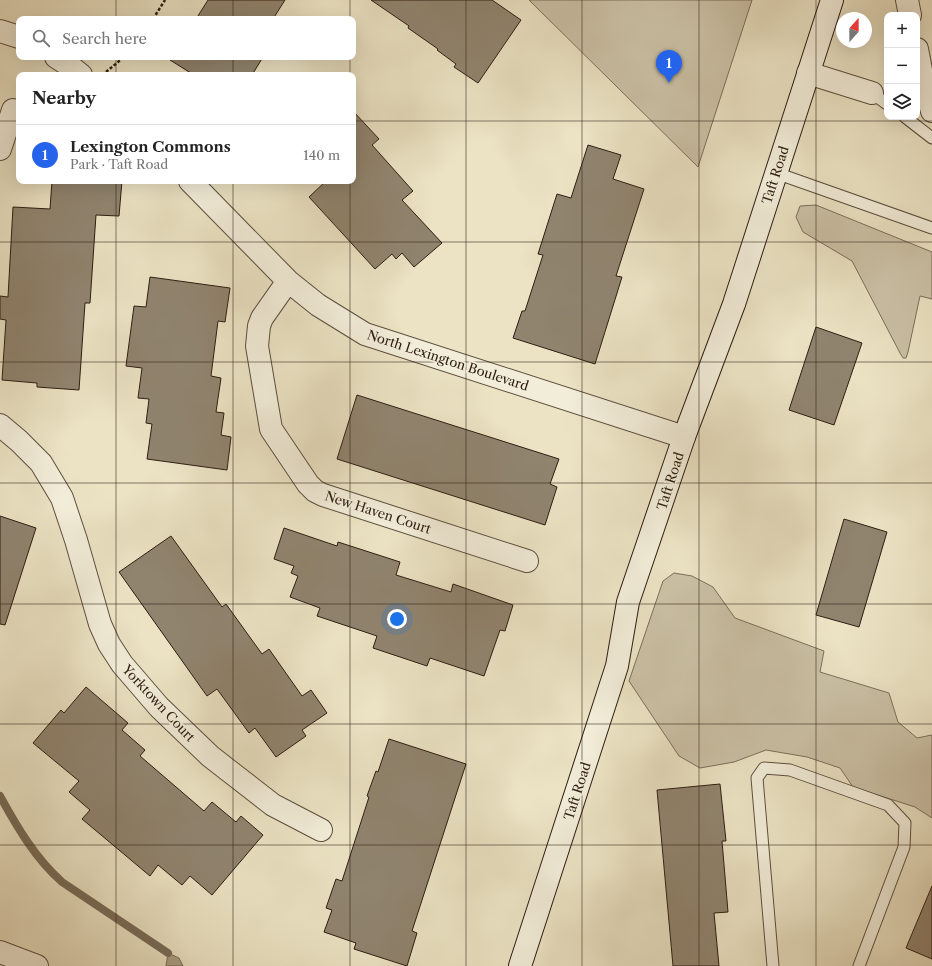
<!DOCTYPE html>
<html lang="en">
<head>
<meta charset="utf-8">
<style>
  :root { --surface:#fff; --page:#f6f6f6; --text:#222; --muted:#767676; --line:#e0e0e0; --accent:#2563eb }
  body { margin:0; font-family:"Libre Caslon Text",serif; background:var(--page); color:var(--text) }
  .controls { position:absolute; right:12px; top:12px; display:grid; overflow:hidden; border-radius:8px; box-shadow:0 4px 16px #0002 }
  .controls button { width:36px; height:36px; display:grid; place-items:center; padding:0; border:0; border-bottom:1px solid var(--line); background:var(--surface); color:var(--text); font:20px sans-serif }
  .compass { position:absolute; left:836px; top:12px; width:36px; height:36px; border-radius:50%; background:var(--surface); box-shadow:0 4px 16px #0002; rotate:21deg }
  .you { position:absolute; left:397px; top:619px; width:14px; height:14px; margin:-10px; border:3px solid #fff; border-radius:50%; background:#1a73e8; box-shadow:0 0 0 6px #1a73e833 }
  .badge { display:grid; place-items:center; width:26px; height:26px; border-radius:50%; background:var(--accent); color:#fff; font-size:13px; font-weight:700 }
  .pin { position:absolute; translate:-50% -33px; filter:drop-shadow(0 1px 2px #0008) }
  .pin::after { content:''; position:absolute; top:21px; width:14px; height:12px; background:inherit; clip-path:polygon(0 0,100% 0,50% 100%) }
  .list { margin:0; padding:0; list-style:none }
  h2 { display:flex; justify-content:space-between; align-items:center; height:52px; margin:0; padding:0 16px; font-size:17px }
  h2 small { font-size:13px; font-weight:400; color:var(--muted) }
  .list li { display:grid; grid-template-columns:26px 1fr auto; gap:12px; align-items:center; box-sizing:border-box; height:60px; padding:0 16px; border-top:1px solid var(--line) }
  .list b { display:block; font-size:15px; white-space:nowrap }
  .list p { margin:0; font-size:13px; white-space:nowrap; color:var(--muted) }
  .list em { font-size:13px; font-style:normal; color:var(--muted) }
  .icon { flex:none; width:22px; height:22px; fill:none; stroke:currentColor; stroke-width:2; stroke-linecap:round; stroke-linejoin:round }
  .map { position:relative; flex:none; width:932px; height:966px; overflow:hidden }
  .search { position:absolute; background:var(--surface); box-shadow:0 4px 16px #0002; left:16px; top:16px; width:340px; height:44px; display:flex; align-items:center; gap:10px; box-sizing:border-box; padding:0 14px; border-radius:8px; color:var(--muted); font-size:15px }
  .panel { position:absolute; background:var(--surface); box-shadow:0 4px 16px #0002; left:16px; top:72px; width:340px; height:112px; border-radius:8px }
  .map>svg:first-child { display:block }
  .green { fill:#cbc1a6; stroke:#7c6f5c }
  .water { fill:#aba087; stroke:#796c58 }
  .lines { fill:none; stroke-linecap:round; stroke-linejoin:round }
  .stream { stroke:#796c58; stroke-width:8 }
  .building { fill:#90846f; stroke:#2e1d12 }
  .lane-casing { stroke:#5d4e3e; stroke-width:13 }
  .street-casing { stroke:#5d4e3e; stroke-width:24 }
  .secondary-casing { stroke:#2e1d12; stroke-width:24 }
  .path { stroke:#2e1d12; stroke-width:2.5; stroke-dasharray:3 2; stroke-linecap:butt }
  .lane { stroke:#f2edd9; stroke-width:11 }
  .street { stroke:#f2edd9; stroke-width:22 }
  .secondary { stroke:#f2edd9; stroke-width:22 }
  .grid { fill:none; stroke:#2e1d12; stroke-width:1; stroke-opacity:0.55 }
  .labels { text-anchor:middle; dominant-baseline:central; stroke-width:3.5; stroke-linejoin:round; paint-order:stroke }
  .street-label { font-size:13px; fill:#2e1d12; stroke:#f2edd9 }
</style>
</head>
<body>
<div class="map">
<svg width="932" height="966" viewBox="0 0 932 966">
  <rect width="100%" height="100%" fill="#ebe3c4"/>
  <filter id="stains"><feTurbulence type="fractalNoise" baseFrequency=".005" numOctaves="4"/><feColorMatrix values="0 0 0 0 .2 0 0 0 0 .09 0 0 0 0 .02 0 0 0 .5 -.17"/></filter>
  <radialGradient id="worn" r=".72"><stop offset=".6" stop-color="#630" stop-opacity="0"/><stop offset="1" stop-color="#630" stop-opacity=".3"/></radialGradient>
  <path class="green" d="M 529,0 L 752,0 L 698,167 Z
    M 816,205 L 932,252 L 932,299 L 920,296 L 908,352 L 906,358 L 903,358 L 900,353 L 852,261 L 803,232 L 796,217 L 800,206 Z
    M 674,573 L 692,576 L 713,587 L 735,618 L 824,651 L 820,672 L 889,693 L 898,722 L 917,738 L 932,735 L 932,818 L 915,807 L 853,787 L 840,768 L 807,757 L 766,750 L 734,762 L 700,768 L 679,756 L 629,681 L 663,581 Z"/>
  <path class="water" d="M 168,953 L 179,958 L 183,966 L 166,966 Z"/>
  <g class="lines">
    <path class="stream" d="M 0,796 C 17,827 35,858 62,882 L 168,953"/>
  </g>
  <path class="building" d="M 208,0 L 285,0 L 273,19 L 196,19 Z
    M 371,0 L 492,0 L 521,20 L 478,83 L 454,67 L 456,64 L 437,50 L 438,49 L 408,28 L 409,26 Z
    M 172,57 L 263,57 L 252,75 L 194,75 L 170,60 Z
    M 353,111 L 379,139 L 372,145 L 413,191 L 402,200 L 442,243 L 414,267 L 402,253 L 396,259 L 392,254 L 375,269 L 309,197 L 326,181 L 353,181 Z
    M 588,145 L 621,155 L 613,179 L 644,189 L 616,276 L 622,277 L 595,364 L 513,338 L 522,311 L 525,311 L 543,255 L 538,254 L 557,194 L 571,198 Z
    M 52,181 L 122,181 L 119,216 L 96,215 L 90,303 L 85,303 L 79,390 L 37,387 L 37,383 L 2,380 L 6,320 L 0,319 L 0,296 L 8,297 L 13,207 L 50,209 Z
    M 150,277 L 230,288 L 225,322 L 218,321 L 211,376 L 221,378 L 216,412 L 224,413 L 221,435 L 231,437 L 227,470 L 147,459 L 152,424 L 146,423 L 149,399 L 138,398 L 142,368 L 126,366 L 134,306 L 146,307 Z
    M 816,327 L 862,343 L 834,425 L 789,410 Z
    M 357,395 L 559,459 L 550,484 L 557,487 L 545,525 L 337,459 Z
    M 0,516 L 36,528 L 5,625 L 0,624 Z
    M 844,519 L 887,532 L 859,627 L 816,615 Z
    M 284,528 L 337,546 L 338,542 L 400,562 L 396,575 L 451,592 L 453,584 L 513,605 L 505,631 L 500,630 L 484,676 L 430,658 L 427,666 L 373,648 L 377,636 L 317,616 L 320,608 L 290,597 L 298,576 L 291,573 L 294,566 L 274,559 Z
    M 171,536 L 222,607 L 226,604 L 262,654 L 269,649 L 302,696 L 311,690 L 327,713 L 302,730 L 306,736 L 276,757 L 255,728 L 249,733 L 217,689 L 207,696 L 119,572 Z
    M 86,687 L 128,723 L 122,730 L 145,750 L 140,756 L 204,811 L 212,802 L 236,822 L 241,816 L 263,835 L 212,895 L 190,876 L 182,885 L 158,865 L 150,876 L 82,819 L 90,810 L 69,792 L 79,781 L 33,743 L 61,710 L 64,713 Z
    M 389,739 L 466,764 L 412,931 L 417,933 L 407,966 L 354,949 L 356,943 L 324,932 L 332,910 L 326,908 L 336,879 L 342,881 L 369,797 L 367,796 L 376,771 L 378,772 Z
    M 720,784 L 726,841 L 722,841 L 728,912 L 714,913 L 719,966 L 673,966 L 657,790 Z
    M 932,886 L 932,959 L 906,948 Z"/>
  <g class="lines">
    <g class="lane-casing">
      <path id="lane" d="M 872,93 L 887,104
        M 905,117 L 932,138
        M 776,173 L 932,228
        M 773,966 L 757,778 L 764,768 L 790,770 L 888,805 L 905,823 L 904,847 L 859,966"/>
    </g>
    <g class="street-casing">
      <path id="street" d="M 907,0 L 910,15
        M 0,31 L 19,37
        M 917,49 L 922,75 L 932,111
        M 56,57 L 70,66 L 81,75
        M 808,73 L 872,93
        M 0,149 L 13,110
        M 190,181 L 288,281 L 318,305 L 365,334 L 684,437
        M 288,281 L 262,318 L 259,326 L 257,346 L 271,429 L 308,484 L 315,491 L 323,495 L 527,561
        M 0,425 L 19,441 L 41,463 L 62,498 L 76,540 L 100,624 L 109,644 L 122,664 L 159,707 L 210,756 L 273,805 L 321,830
        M 0,952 L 37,966"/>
    </g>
    <g class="secondary-casing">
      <path id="secondary" d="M 520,966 L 617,666 L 628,602 L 684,437 L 734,304 L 832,0"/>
    </g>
    <path class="path" d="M 153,19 L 165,0
      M 106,72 L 124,57"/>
    <use href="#lane" class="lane"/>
    <use href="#street" class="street"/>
    <use href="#secondary" class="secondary"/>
  </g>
  <path class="grid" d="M 116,0 L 116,19M 233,0 L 233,19M 350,0 L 350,19M 466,0 L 466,966M 582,0 L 582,966M 699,0 L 699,966M 816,0 L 816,966M 116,57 L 116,75M 233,57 L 233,75M 350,57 L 350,75M 0,121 L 19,121M 353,121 L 932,121M 116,181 L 116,966M 233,181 L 233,966M 350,181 L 350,966M 0,242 L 932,242M 0,362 L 932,362M 0,483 L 932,483M 0,604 L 932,604M 0,724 L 932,724M 0,845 L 932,845"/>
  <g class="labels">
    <g class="street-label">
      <text transform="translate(775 175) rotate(-72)">Taft Road</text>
      <text transform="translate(448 360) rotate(18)">North Lexington Boulevard</text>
      <text transform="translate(670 481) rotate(-72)">Taft Road</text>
      <text transform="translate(378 512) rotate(18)">New Haven Court</text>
      <text transform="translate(159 703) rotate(47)">Yorktown Court</text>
      <text transform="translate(577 791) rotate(-72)">Taft Road</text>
    </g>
  </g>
  <rect width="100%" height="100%" filter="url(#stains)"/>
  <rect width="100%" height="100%" fill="url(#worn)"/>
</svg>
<div class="controls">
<button>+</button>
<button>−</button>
<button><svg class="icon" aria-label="layers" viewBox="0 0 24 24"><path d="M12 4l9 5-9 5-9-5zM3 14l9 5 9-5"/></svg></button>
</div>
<svg class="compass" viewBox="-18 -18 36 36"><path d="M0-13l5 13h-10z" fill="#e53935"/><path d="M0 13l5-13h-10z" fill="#767676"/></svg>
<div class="you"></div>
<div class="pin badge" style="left:669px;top:83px">1</div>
<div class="search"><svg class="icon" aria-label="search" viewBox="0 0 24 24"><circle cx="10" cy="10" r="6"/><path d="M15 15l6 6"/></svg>Search here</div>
<section class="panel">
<h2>Nearby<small></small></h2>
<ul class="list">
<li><span class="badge">1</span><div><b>Lexington Commons</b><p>Park · Taft Road</p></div><em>140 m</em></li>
</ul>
</section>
</div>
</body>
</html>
